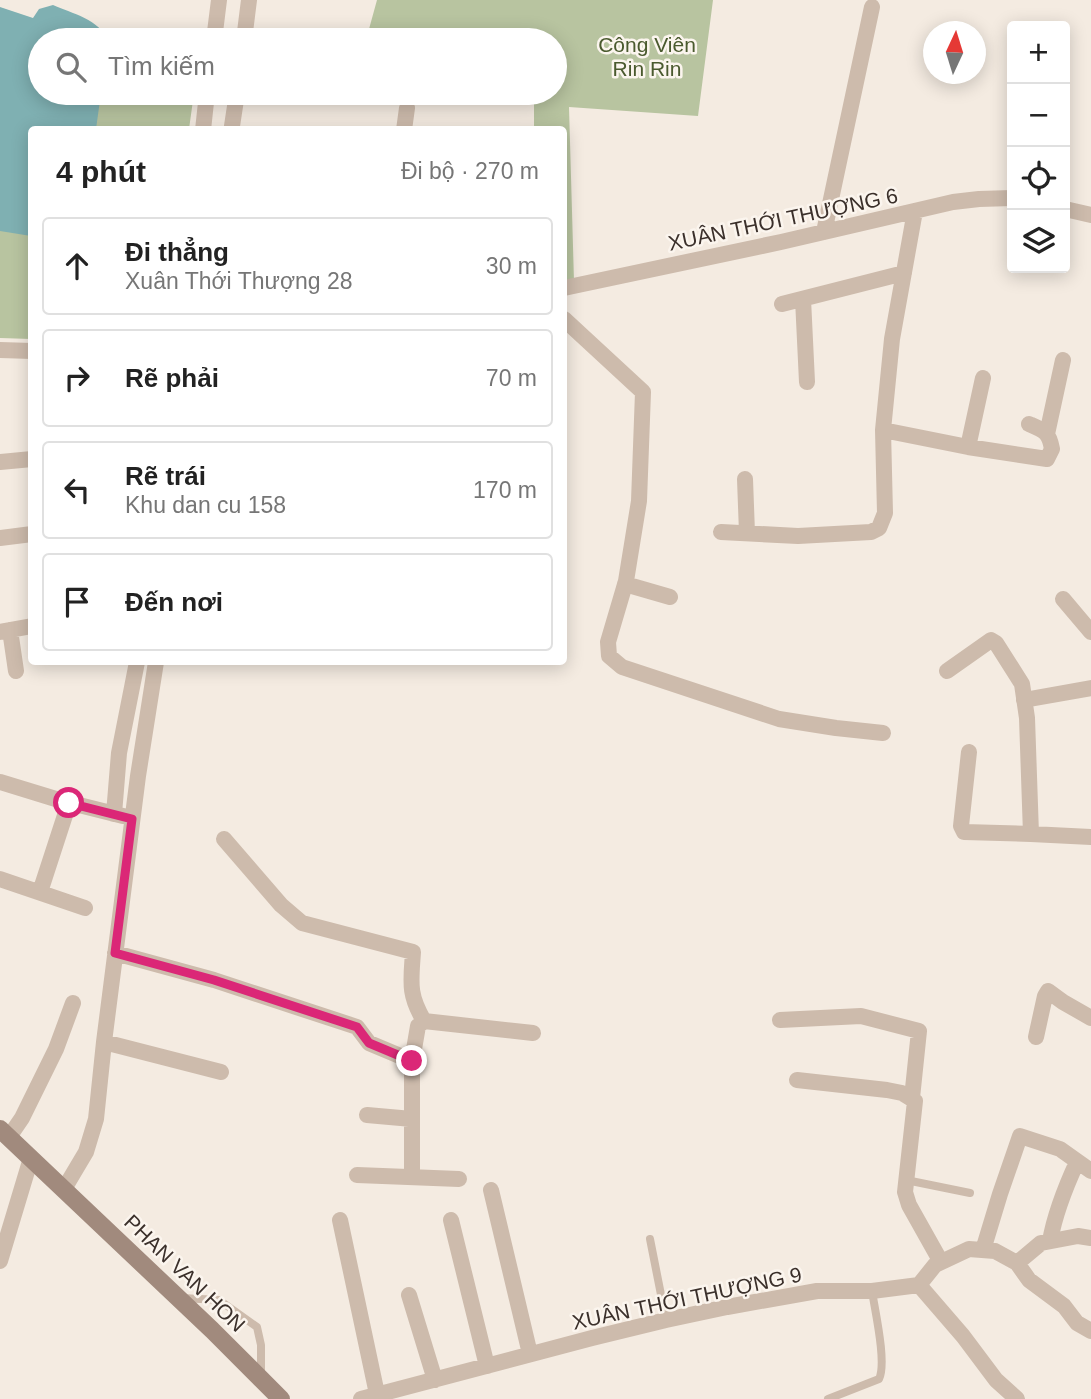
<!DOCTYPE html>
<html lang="vi">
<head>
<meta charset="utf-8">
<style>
  :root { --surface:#fff; --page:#f6f6f6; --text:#222; --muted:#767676; --line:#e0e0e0 }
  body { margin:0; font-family:Helvetica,sans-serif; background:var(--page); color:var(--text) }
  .controls { position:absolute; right:21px; top:21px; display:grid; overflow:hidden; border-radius:7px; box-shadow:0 4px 18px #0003 }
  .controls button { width:63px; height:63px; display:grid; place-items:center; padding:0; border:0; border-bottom:2px solid var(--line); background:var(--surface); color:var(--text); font:35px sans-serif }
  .compass { position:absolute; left:923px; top:21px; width:63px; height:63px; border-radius:50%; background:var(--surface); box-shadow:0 4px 18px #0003; rotate:4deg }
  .stop { position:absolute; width:21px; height:21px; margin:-16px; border:5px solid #db2777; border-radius:50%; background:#fff }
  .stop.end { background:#db2777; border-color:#fff; box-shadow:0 2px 7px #0008 }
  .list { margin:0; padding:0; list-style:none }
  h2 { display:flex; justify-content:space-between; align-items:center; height:91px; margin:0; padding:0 28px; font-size:30px }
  h2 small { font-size:23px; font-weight:400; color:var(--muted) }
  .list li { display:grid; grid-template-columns:46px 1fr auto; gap:21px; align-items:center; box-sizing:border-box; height:98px; margin:0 14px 14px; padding:0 14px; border:2px solid var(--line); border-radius:7px }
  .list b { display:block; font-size:26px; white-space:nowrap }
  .list p { margin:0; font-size:23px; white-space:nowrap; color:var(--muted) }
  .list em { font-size:23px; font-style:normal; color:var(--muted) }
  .icon { flex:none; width:38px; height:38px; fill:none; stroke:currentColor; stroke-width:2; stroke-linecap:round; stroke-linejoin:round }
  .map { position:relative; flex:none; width:1091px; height:1399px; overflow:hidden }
  .search { position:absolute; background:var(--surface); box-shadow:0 4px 18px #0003; left:28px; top:28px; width:539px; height:77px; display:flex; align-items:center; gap:18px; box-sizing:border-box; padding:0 24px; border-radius:38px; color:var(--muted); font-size:26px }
  .panel { position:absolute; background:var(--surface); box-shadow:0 4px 18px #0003; left:28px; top:126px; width:539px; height:539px; border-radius:7px }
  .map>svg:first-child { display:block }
  .green { fill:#b8c4a0 }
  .water { fill:#7fb0b2 }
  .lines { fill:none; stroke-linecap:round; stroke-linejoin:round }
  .service { stroke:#cdbbac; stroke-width:8 }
  .minor { stroke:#cdbbac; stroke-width:16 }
  .secondary { stroke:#a18a7d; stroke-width:18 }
  .route { stroke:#db2777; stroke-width:9 }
  .labels { text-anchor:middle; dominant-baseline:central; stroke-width:5; stroke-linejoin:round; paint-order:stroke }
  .park-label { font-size:21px; fill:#4a5a2e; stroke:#fbf5ee }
  .street-label { font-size:21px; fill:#3b302b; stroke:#fbf5ee }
</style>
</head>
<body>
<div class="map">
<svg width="1091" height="1399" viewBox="0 0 1091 1399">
  <rect width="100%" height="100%" fill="#f4ebe1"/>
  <path class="green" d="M 377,0 L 713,0 L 698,116 L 569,107 L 574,281 L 564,282 L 564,130 L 534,129 L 534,101 L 371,93 L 555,93 L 555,40 L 366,40 Z
    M 0,8 L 40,40 L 40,93 L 194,93 L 189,129 L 32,130 L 31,339 L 0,338 Z"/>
  <path class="water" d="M 53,5 C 71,13 101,20 107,40 L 40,40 L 40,93 L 101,93 L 96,129 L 32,130 L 31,236 L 0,231 L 0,7 L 33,18 L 39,9 Z"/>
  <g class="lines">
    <path class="service" d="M 906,1180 L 970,1193
      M 650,1239 L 666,1320
      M 182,1298 L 219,1300 L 257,1327 L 261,1345 L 261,1377
      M 828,1399 L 879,1379 C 887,1363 875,1311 872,1291"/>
    <path class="minor" d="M 214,40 L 219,0
      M 244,40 L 249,0
      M 232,126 L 237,93
      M 203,130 L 207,93
      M 404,130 L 407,108
      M 1065,209 L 1091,215
      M 915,211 L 892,339 L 883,430 L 968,447 L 1047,459 L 1052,449 C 1049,432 1045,431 1029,424
      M 824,232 L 872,7
      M 564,288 L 781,242 L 953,202 L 979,199 L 1012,198
      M 803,299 L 807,382
      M 782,304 L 904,273
      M 564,319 L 643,392 L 639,501 L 626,581 L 608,642 L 609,656 L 622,667 L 779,719 L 836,728 L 883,733
      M 0,350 L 32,351
      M 1047,434 L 1063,360
      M 968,447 L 983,378
      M 0,462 L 32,459
      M 745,479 L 747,533
      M 721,532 L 798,536 L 871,532 L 879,528 L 885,513 L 883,430
      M 0,538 L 32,534
      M 625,584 L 670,597
      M 1063,599 L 1091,632
      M 10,630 L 16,671
      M 0,632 L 32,626
      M 947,671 L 991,640 L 996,643 L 1022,684 L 1027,718 L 1031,834 L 1091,837
      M 1024,700 L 1091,688
      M 969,752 L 961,826 L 964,832 L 1031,834
      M 0,782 L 59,800 L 123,816
      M 114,814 L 119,753 L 137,662
      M 224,839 L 281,905 L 302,923 L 413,952 C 411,982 408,994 424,1021
      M 0,879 L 85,908
      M 40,892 L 69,803
      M 115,953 L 214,980 L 357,1027 L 369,1043 L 412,1061 L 412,1177
      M 780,1020 L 861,1016 L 919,1031 L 912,1098
      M 1036,1037 L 1045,996 L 1048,991 L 1063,1002 L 1091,1018
      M 104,1042 L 221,1072
      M 412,1061 L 418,1026 L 424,1021 L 533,1033
      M 797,1080 L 887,1090 L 902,1093 L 915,1101 L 905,1192 L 909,1205 L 941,1262
      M 367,1115 L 412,1119
      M 9,1137 L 22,1118 L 56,1049 L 73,1003
      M 357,1175 L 459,1179
      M 64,1189 L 86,1152 L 96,1119 L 104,1042 L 138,776 L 156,662
      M 491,1190 L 530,1354
      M 340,1220 L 377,1394
      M 451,1220 L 487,1366
      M 1050,1241 C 1055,1213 1065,1188 1077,1162
      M 983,1250 L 1000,1194 L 1020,1136 L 1060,1149 L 1091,1171
      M 0,1261 L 31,1158
      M 1017,1263 L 1029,1280 L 1064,1306 L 1077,1323 L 1091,1331
      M 919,1285 L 935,1265 L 969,1249 L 995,1251 L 1017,1263 L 1041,1243 L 1078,1236 L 1091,1238
      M 919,1285 L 963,1336 L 996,1380 L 1017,1399
      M 409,1295 L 435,1380
      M 361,1399 L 592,1338 L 666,1320 L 727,1307 L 817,1291 L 872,1291 L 919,1285"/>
    <path class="secondary" d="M 0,1129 L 212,1330 L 281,1399"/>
  </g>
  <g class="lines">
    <path class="route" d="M 69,803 L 132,819 L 115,953 L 214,980 L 357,1027 L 369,1043 L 412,1061"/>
  </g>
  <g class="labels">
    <g class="park-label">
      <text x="647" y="44">Công Viên<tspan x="647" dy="24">Rin Rin</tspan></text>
    </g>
    <g class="street-label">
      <text transform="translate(783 219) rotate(-12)">XUÂN THỚI THƯỢNG 6</text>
      <text transform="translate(185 1273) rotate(44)">PHAN VAN HON</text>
      <text transform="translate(687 1298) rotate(-12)">XUÂN THỚI THƯỢNG 9</text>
    </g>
  </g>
</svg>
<div class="controls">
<button>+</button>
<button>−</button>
<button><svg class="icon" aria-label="locate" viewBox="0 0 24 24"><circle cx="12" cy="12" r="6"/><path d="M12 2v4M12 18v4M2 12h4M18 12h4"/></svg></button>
<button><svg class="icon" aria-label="layers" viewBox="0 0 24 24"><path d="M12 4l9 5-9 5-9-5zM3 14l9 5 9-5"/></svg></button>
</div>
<svg class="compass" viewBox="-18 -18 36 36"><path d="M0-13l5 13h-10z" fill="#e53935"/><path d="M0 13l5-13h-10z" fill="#767676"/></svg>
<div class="stop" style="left:69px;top:803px"></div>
<div class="stop end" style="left:412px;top:1061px"></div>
<div class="search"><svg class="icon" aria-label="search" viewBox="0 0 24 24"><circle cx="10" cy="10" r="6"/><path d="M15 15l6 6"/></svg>Tìm kiếm</div>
<section class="panel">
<h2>4 phút<small>Đi bộ · 270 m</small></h2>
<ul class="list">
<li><svg class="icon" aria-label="ahead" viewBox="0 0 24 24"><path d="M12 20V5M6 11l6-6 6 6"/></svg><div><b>Đi thẳng</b><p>Xuân Thới Thượng 28</p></div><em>30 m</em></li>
<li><svg class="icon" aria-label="right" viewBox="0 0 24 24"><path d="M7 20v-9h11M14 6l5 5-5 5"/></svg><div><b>Rẽ phải</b></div><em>70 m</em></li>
<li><svg class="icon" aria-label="left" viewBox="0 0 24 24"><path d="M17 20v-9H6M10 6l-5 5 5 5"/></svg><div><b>Rẽ trái</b><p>Khu dan cu 158</p></div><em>170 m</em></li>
<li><svg class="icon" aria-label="arrive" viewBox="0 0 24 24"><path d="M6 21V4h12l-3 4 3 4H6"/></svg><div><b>Đến nơi</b></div></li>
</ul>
</section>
</div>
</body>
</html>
